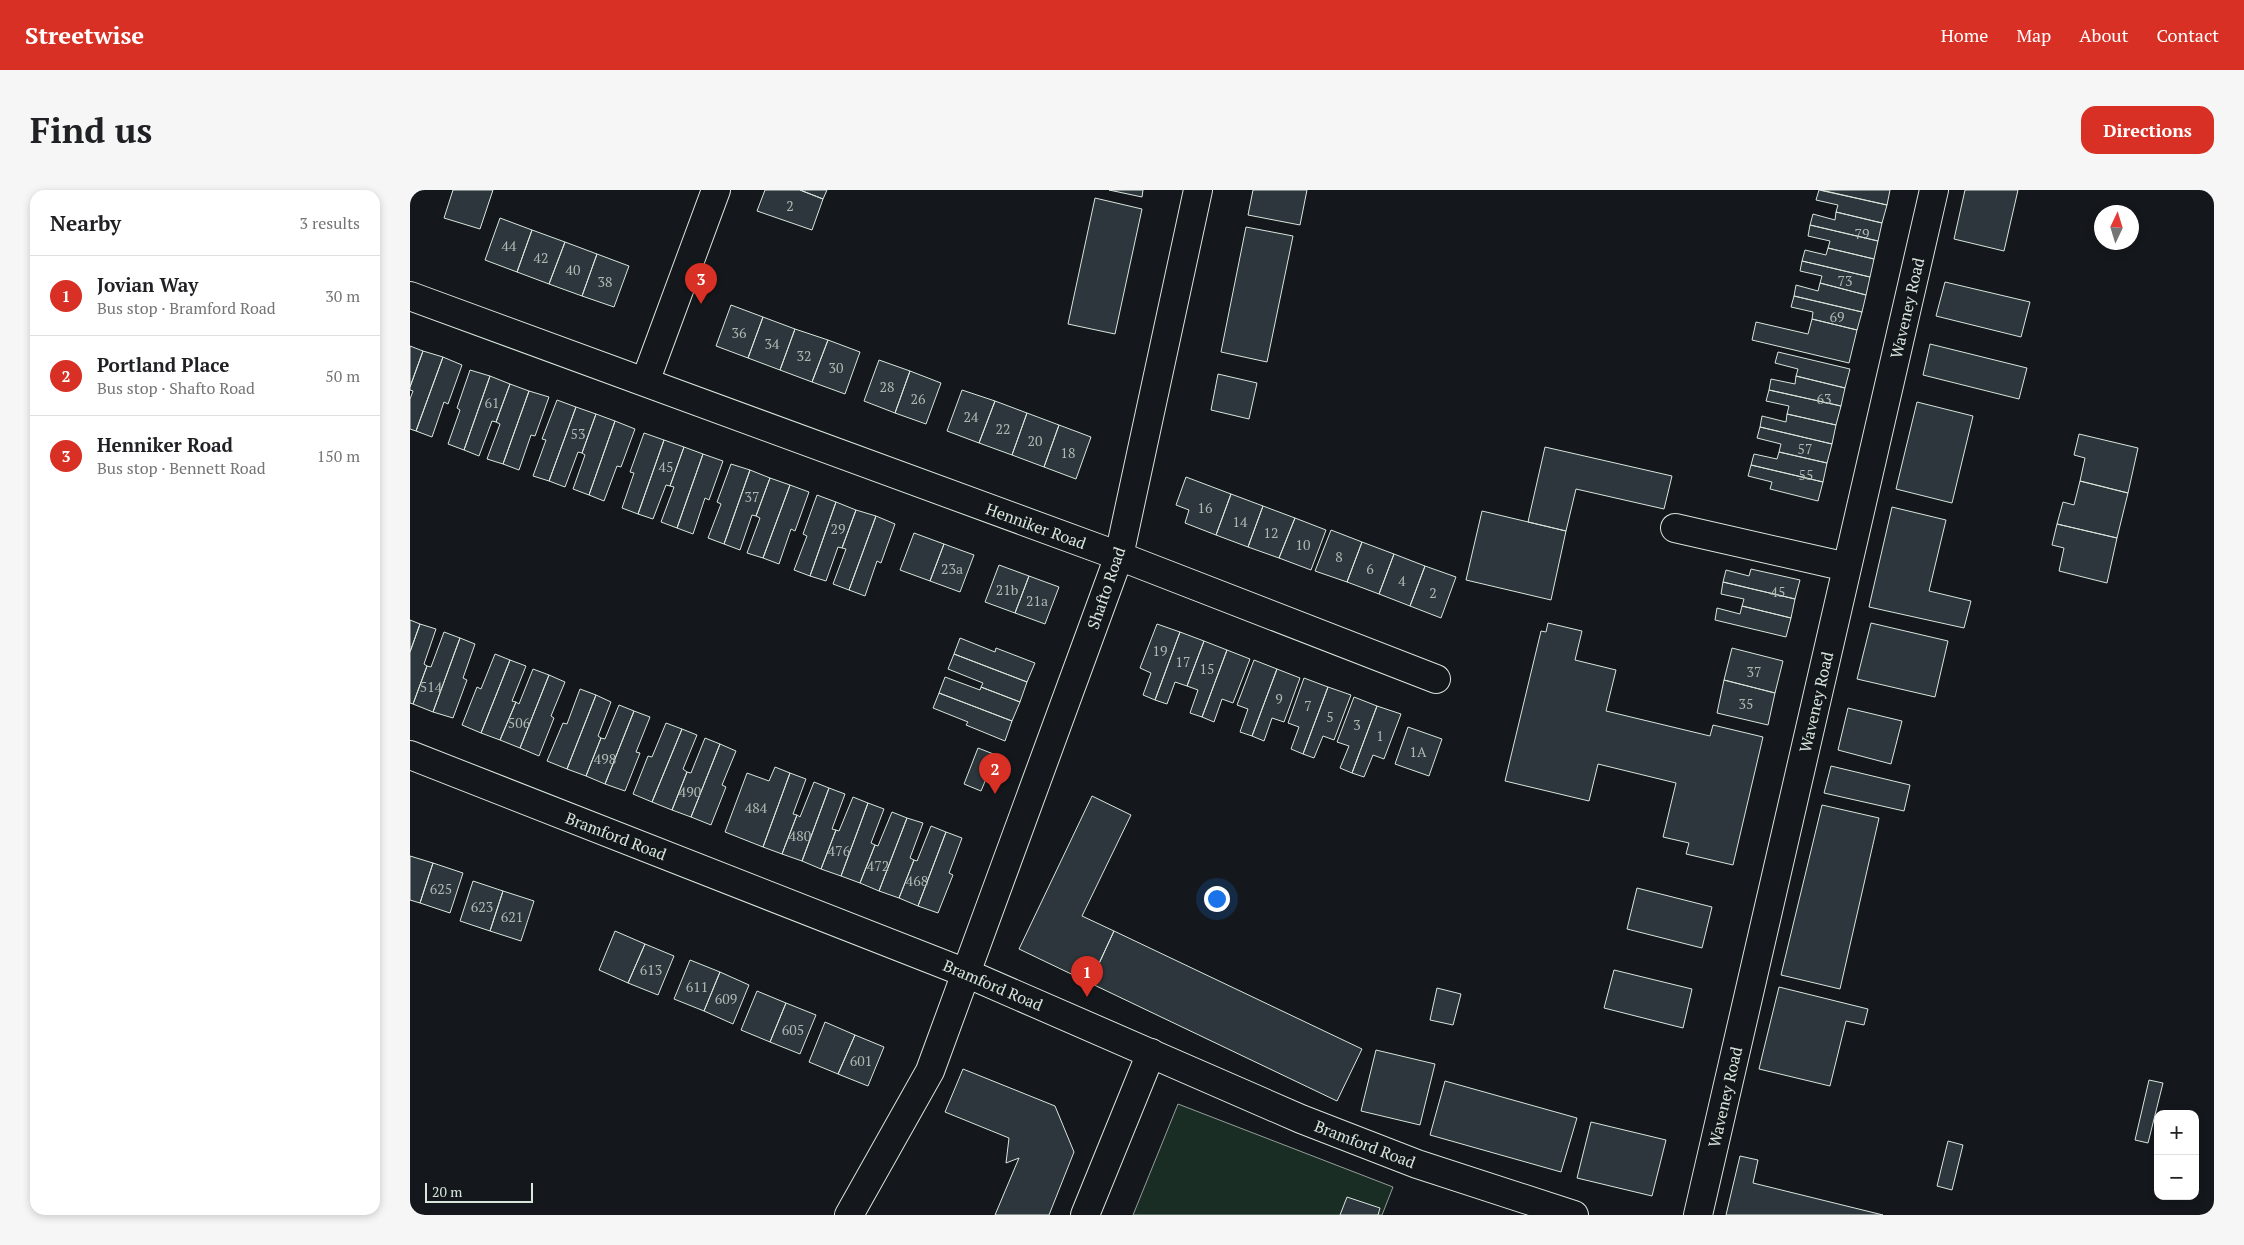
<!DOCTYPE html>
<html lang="en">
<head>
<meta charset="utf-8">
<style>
  :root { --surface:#fff; --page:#f6f6f6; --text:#202124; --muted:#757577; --line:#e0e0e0; --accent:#d93025 }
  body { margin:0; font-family:"PT Serif",serif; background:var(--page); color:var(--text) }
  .controls { position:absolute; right:15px; bottom:15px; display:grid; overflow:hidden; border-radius:10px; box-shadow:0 2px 8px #0003 }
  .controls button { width:45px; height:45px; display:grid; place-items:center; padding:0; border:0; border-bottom:1px solid var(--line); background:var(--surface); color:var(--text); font:25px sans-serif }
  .compass { position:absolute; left:1684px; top:15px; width:45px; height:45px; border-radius:50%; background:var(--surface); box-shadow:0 2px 8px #0003; rotate:4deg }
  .scale { position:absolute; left:15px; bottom:12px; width:108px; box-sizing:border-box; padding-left:5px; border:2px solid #d8e6dc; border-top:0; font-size:14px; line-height:18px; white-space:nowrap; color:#d8e6dc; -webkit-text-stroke:4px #14181c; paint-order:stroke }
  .you { position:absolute; left:806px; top:708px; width:18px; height:18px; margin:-12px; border:4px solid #fff; border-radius:50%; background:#1a73e8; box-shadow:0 0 0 8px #1a73e833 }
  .badge { display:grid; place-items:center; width:32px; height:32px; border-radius:50%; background:var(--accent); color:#fff; font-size:16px; font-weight:700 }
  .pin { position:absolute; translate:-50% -41px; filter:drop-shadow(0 1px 2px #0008) }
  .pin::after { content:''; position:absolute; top:26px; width:18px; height:15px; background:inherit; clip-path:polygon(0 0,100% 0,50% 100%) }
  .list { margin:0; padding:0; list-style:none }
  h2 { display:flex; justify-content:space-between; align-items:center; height:65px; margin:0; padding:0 20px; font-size:21px }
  h2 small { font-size:16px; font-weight:400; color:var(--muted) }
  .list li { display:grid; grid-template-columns:32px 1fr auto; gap:15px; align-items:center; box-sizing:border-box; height:80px; padding:0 20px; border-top:1px solid var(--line) }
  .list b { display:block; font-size:19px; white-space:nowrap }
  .list p { margin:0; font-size:16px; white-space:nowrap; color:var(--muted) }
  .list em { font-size:16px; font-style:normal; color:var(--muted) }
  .map { position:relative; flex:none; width:1804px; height:1025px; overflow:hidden; border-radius:15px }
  header { display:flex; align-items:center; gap:30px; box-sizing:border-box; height:70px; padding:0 25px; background:var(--accent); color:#fff }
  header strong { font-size:24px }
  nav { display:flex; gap:28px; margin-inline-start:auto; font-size:18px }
  .intro { display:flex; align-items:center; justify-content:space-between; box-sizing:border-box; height:120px; padding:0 30px }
  h1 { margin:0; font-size:35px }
  .button { padding:12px 22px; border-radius:15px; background:var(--accent); color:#fff; font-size:18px; font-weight:700 }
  main { display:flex; gap:30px; padding:0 30px }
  aside { flex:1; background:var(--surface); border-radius:15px; box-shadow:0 2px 8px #0003 }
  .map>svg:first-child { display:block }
  .green { fill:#1a2d24; stroke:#939e99 }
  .building { fill:#2c363c; stroke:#d8e6dc }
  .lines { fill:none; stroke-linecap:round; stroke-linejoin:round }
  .minor-casing { stroke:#d8e6dc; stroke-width:30 }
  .major-casing { stroke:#d8e6dc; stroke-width:30 }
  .minor { stroke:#14181c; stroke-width:28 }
  .major { stroke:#14181c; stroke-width:28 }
  .labels { text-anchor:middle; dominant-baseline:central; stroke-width:4; stroke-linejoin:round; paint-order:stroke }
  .number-label { font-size:14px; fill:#adbab4 }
  .street-label { font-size:16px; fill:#d8e6dc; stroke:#14181c }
</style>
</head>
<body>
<header>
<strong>Streetwise</strong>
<nav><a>Home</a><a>Map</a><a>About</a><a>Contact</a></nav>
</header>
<div class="intro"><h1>Find us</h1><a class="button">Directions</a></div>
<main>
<aside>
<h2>Nearby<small>3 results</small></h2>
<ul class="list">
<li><span class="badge">1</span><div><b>Jovian Way</b><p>Bus stop · Bramford Road</p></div><em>30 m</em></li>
<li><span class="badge">2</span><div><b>Portland Place</b><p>Bus stop · Shafto Road</p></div><em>50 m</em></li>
<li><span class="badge">3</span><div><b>Henniker Road</b><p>Bus stop · Bennett Road</p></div><em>150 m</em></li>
</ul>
</aside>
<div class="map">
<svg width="1804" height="1025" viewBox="0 0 1804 1025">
  <rect width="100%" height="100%" fill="#14181c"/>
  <path class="green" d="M 768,914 L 983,997 L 972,1025 L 723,1025 Z"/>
  <path class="building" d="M 43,0 L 83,0 L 70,39 L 34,28 Z
    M 355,0 L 390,0 L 413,9 L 402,40 L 347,21 Z
    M 390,0 L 417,0 L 413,9 Z
    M 699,0 L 733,0 L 732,7 Z
    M 843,0 L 897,0 L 890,35 L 838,25 Z
    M 1409,0 L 1477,15 L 1472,33 L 1426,22 L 1428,15 L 1406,10 Z
    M 1411,0 L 1480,0 L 1477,15 Z
    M 1555,0 L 1608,0 L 1594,61 L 1544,49 Z
    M 685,8 L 732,19 L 705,144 L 658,134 Z
    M 1426,22 L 1472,33 L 1468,51 L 1400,35 L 1403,24 L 1425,30 Z
    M 90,28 L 122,40 L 107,82 L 75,70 Z
    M 1400,35 L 1468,51 L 1464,69 L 1418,58 L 1420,51 L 1398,46 Z
    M 836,37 L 883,46 L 857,172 L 811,162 Z
    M 122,40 L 155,52 L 139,94 L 107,82 Z
    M 155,52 L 187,64 L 172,106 L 139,94 Z
    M 1418,58 L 1464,69 L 1460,87 L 1392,71 L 1395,60 L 1416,65 Z
    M 187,64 L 219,76 L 204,117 L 172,106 Z
    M 1392,71 L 1460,87 L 1456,105 L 1410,93 L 1412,86 L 1390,81 Z
    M 1535,92 L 1620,112 L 1611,147 L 1526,126 Z
    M 1410,93 L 1456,105 L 1452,122 L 1384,106 L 1386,95 L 1408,101 Z
    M 1384,106 L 1452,122 L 1447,140 L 1402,129 L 1403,122 L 1381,117 Z
    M 321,115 L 353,127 L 338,168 L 306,156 Z
    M 353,127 L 385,139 L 370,180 L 338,168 Z
    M 1402,129 L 1447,140 L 1439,173 L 1342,150 L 1346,132 L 1398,144 Z
    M 385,139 L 418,150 L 402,192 L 370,180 Z
    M 418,150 L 450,162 L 435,204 L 402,192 Z
    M 1520,154 L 1617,178 L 1609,209 L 1513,185 Z
    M 0,156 L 13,161 L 0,197 Z
    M 13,161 L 33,167 L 6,241 L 0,239 L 0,209 L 3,201 L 0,200 L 0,197 Z
    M 1368,162 L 1440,179 L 1435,198 L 1386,186 L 1388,179 L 1365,173 Z
    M 33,167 L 52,175 L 38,214 L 34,212 L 22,247 L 6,241 Z
    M 469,170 L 500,181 L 485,223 L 454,211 Z
    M 60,180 L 80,186 L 54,260 L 38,254 L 50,220 L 47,218 Z
    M 500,181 L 531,193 L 516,234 L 485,223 Z
    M 808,184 L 847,193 L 839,229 L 801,220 Z
    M 80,186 L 100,194 L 86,232 L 82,231 L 69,266 L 54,260 Z
    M 1386,186 L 1435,198 L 1431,216 L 1359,200 L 1361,189 L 1385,194 Z
    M 100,194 L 119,201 L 93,274 L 77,269 L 90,234 L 86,232 Z
    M 552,200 L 585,211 L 569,253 L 537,241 Z
    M 1359,200 L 1431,216 L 1426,235 L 1377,224 L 1379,216 L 1356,211 Z
    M 119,201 L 139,207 L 125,246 L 121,245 L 109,280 L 93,274 Z
    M 147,210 L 166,217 L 139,291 L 123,286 L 136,250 L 132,249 Z
    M 585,211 L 617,223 L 602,265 L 569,253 Z
    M 1507,212 L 1563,226 L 1542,313 L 1486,299 Z
    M 166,217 L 186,224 L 172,263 L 168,262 L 155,297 L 139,291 Z
    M 617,223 L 649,235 L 634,277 L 602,265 Z
    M 186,224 L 205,231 L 179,305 L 163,299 L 175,265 L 172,263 Z
    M 1377,224 L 1426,235 L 1422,254 L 1350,237 L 1352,226 L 1376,232 Z
    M 205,231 L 225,239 L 211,277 L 207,276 L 194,311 L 179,305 Z
    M 649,235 L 681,247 L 666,289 L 634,277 Z
    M 1350,237 L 1422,254 L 1417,273 L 1369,262 L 1371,254 L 1347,248 Z
    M 234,243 L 254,250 L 228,324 L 212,318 L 224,283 L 220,282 Z
    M 1669,244 L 1728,258 L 1718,303 L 1670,291 L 1675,268 L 1664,265 Z
    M 254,250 L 274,257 L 260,296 L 256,295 L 243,329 L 228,324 Z
    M 274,257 L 293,264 L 267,338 L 251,332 L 264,297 L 260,296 Z
    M 1135,257 L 1262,286 L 1254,319 L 1166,299 L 1156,341 L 1118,332 Z
    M 1369,262 L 1417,273 L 1413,292 L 1341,275 L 1344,264 L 1367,269 Z
    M 293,264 L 313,271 L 299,310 L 295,308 L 283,344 L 267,338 Z
    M 321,274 L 340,280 L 314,354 L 298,348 L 311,314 L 307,312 Z
    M 1341,275 L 1413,292 L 1408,311 L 1360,299 L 1362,292 L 1338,286 Z
    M 340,280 L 360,288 L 346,326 L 342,325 L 330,360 L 314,354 Z
    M 776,287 L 821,304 L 806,345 L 775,333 L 779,320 L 766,315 Z
    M 360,288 L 380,295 L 353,368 L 337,363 L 350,328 L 346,326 Z
    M 1670,291 L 1718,303 L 1707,348 L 1647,334 L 1653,312 L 1664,315 Z
    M 380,295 L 399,302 L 385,341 L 381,339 L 369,374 L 353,368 Z
    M 821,304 L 853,316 L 838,357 L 806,345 Z
    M 407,305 L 426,312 L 400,386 L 384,380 L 397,346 L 393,344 Z
    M 426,312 L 446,320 L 432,358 L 428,357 L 416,391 L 400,386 Z
    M 853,316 L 885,328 L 869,368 L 838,357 Z
    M 1482,317 L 1536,330 L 1519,401 L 1561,411 L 1554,438 L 1459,417 Z
    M 446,320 L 466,326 L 439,400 L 423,394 L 436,359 L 432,358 Z
    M 1072,321 L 1156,341 L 1141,410 L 1056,390 Z
    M 466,326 L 485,334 L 471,373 L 467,371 L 455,406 L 439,400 Z
    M 885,328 L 916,340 L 901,380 L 869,368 Z
    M 1647,334 L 1707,348 L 1697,393 L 1649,381 L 1654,358 L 1642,355 Z
    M 921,340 L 952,352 L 937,392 L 905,381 Z
    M 504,343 L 534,354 L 520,391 L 490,380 Z
    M 952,352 L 984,364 L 969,404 L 937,392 Z
    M 534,354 L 564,365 L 550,402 L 520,391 Z
    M 984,364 L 1015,376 L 1000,416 L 969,404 Z
    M 589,375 L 619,386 L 605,423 L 575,412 Z
    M 1015,376 L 1046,387 L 1031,428 L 1000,416 Z
    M 1341,379 L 1390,390 L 1385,409 L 1313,392 L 1316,380 L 1339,386 Z
    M 619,386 L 649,397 L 635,434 L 605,423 Z
    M 1313,392 L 1385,409 L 1381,428 L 1332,416 L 1334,409 L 1311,404 Z
    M 1332,416 L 1381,428 L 1376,447 L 1305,430 L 1307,418 L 1330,424 Z
    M 0,430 L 10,434 L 0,462 Z
    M 1138,433 L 1172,441 L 1165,470 L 1206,480 L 1196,521 L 1300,546 L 1303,535 L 1353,547 L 1323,675 L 1276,664 L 1279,653 L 1253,647 L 1266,593 L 1188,574 L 1179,611 L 1095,591 L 1131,441 L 1136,442 Z
    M 1461,433 L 1538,451 L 1525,507 L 1447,489 Z
    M 10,434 L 26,439 L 14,474 L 17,476 L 3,514 L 0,513 L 0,462 Z
    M 747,434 L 770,442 L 745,510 L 733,505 L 741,483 L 730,478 Z
    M 34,442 L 50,448 L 23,522 L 3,514 L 17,476 L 21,477 Z
    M 770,442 L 794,451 L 777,496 L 765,492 L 757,514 L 745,510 Z
    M 50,448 L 65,454 L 53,488 L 57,490 L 43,528 L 23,522 Z
    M 550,448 L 585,462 L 586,458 L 625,473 L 617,492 L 544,464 Z
    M 794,451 L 817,460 L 792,527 L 780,523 L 788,500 L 777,496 Z
    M 1322,458 L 1373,471 L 1365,503 L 1314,490 Z
    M 817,460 L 840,469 L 823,513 L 812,509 L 804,532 L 792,527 Z
    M 85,464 L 100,470 L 71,543 L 52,535 L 67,497 L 71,499 Z
    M 544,464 L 617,492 L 610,512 L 571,497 L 573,493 L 538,479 Z
    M 100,470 L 116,476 L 102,511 L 106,512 L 90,550 L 71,543 Z
    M 844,470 L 867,479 L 842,546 L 830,542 L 838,519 L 827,515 Z
    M 123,479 L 139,485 L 110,558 L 90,550 L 106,512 L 109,514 Z
    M 867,479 L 890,488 L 874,532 L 862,528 L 854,551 L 842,546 Z
    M 139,485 L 155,492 L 141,526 L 144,528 L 129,566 L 110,558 Z
    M 535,487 L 570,500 L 571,497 L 610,512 L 602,531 L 529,503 Z
    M 894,488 L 918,497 L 893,564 L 881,559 L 889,537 L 878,533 Z
    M 1314,490 L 1365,503 L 1358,535 L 1307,523 Z
    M 918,497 L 941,505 L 924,550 L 913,546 L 904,568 L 893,564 Z
    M 170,499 L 186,505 L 157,579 L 137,571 L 153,533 L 157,534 Z
    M 529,503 L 602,531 L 595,551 L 556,535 L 558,532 L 523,518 Z
    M 186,505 L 201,512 L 188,546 L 191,548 L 176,586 L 157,579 Z
    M 944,507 L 967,516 L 942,583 L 930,578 L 939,556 L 927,552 Z
    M 209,515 L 224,521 L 195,594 L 176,586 L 191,548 L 195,549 Z
    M 967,516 L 991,524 L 974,569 L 963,565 L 954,587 L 942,583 Z
    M 1438,518 L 1492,531 L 1481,574 L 1428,560 Z
    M 224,521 L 240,527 L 226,562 L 230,563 L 215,601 L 195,594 Z
    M 256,533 L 272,539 L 242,612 L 223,604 L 238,566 L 242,567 Z
    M 998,537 L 1032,549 L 1019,586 L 985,574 Z
    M 272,539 L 287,545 L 273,579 L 277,582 L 262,620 L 242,612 Z
    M 295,548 L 310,554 L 281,627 L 262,620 L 277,582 L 281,583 Z
    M 310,554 L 326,561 L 312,595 L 316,597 L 301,635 L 281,627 Z
    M 568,558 L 586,565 L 571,601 L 554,594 Z
    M 1421,576 L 1500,595 L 1494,621 L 1414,603 Z
    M 365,577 L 380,583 L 353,657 L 315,642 L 337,583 L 359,591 Z
    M 380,583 L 396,589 L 383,624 L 387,625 L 372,664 L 353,657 Z
    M 404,592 L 419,598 L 392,671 L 372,664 L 387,625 L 390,627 Z
    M 419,598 L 435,604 L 422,639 L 426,640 L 411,679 L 392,671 Z
    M 682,606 L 721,625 L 672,726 L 704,741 L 680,793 L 609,759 Z
    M 443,607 L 458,613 L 431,686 L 411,679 L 426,640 L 429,641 Z
    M 458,613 L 474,619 L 461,653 L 465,655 L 450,693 L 431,686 Z
    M 1412,615 L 1469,628 L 1430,799 L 1371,785 Z
    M 482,622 L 497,628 L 469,701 L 450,693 L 465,655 L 468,656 Z
    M 497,628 L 513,633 L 500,668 L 504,670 L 489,708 L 469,701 Z
    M 521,636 L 536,642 L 508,716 L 489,708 L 504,670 L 507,671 Z
    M 536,642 L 552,648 L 539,683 L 543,685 L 528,723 L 508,716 Z
    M 0,666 L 23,673 L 10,713 L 0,710 Z
    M 23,673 L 53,683 L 40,723 L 10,713 Z
    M 63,691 L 93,701 L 80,741 L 50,731 Z
    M 1227,698 L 1302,717 L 1292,758 L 1217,739 Z
    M 93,701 L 124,711 L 111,751 L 80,741 Z
    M 205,741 L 235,754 L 218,793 L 189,780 Z
    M 704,741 L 952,859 L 927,911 L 680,793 Z
    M 235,754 L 264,766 L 248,805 L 218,793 Z
    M 280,770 L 310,782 L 294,821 L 264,809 Z
    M 1204,780 L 1282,799 L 1273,838 L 1194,818 Z
    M 310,782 L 339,795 L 323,834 L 294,821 Z
    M 1369,797 L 1458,819 L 1454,835 L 1436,831 L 1420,896 L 1349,879 Z
    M 1027,798 L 1051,804 L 1043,835 L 1020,830 Z
    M 347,801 L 376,813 L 360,852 L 331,840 Z
    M 376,813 L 406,825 L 390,864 L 360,852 Z
    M 415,832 L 445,845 L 428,884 L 399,872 Z
    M 445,845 L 474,857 L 458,896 L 428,884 Z
    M 966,860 L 1025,874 L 1010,935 L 951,921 Z
    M 553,879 L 645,916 L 664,962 L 639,1025 L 585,1025 L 609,968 L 596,973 L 599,948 L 535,922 Z
    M 1739,890 L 1753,893 L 1738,953 L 1725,950 Z
    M 1035,891 L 1167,928 L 1151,982 L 1020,945 Z
    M 1181,932 L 1256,950 L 1242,1006 L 1167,988 Z
    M 1538,951 L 1553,955 L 1542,1000 L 1527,996 Z
    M 1330,966 L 1348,970 L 1343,993 L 1473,1025 L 1316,1025 Z
    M 937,1007 L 970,1018 L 968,1025 L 930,1025 Z"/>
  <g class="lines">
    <g class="minor-casing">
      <path id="minor" d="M 0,106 L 709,366 L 1026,489
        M 235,192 L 306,0
        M 1265,338 L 1437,377
        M 439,1025 L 520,881 L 709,366 L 788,0
        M 675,1025 L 741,863
        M 1288,1025 L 1524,0"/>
    </g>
    <g class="major-casing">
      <path id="major" d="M 0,565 L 556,783 L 891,929 L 1007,974 L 1164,1025"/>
    </g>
    <use href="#minor" class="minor"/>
    <use href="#major" class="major"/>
  </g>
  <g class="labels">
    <g class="number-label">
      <text x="380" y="15">2</text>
      <text x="1452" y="43">79</text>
      <text x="99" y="55">44</text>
      <text x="131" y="67">42</text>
      <text x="163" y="79">40</text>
      <text x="1435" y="90">73</text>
      <text x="195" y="91">38</text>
      <text x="1427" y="126">69</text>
      <text x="329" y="142">36</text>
      <text x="362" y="153">34</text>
      <text x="394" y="165">32</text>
      <text x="426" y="177">30</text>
      <text x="477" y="196">28</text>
      <text x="508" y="208">26</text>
      <text x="1414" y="208">63</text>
      <text x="82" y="212">61</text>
      <text x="561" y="226">24</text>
      <text x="593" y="238">22</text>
      <text x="168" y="243">53</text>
      <text x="625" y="250">20</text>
      <text x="1395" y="258">57</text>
      <text x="658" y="262">18</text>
      <text x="256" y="276">45</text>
      <text x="1396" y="284">55</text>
      <text x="342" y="306">37</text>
      <text x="795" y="317">16</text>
      <text x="830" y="331">14</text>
      <text x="428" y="338">29</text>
      <text x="861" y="342">12</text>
      <text x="893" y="354">10</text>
      <text x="929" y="366">8</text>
      <text x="542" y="378">23a</text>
      <text x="960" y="378">6</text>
      <text x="992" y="390">4</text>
      <text x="597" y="399">21b</text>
      <text x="1368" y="401">45</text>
      <text x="1023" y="402">2</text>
      <text x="627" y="410">21a</text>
      <text x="750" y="460">19</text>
      <text x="773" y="471">17</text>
      <text x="797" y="478">15</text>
      <text x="1344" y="481">37</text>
      <text x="21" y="496">514</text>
      <text x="869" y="508">9</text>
      <text x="1336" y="513">35</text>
      <text x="898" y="515">7</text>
      <text x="920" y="526">5</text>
      <text x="109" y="532">506</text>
      <text x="947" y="534">3</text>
      <text x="970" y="545">1</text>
      <text x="1008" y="561">1A</text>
      <text x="195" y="568">498</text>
      <text x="280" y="601">490</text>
      <text x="346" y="617">484</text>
      <text x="390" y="645">480</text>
      <text x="429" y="660">476</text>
      <text x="468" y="675">472</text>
      <text x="507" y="690">468</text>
      <text x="31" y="698">625</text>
      <text x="72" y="716">623</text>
      <text x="102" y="726">621</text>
      <text x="241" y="779">613</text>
      <text x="287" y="796">611</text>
      <text x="316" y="808">609</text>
      <text x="383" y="839">605</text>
      <text x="451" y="870">601</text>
    </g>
    <g class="street-label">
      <text transform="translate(1497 118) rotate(-77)">Waveney Road</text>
      <text transform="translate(626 336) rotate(20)">Henniker Road</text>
      <text transform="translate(696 398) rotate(-71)">Shafto Road</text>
      <text transform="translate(1406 512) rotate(-77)">Waveney Road</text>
      <text transform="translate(206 646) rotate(21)">Bramford Road</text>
      <text transform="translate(583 795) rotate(23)">Bramford Road</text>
      <text transform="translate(1315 907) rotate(-77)">Waveney Road</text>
      <text transform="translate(955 954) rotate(21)">Bramford Road</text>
    </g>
  </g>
</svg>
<div class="controls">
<button>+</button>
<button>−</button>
</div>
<svg class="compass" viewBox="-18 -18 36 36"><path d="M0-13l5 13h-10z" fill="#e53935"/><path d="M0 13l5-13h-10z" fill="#757577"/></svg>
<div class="scale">20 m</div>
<div class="you"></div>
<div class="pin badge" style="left:677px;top:807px">1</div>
<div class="pin badge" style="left:585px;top:604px">2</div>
<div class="pin badge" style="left:291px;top:114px">3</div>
</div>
</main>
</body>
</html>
